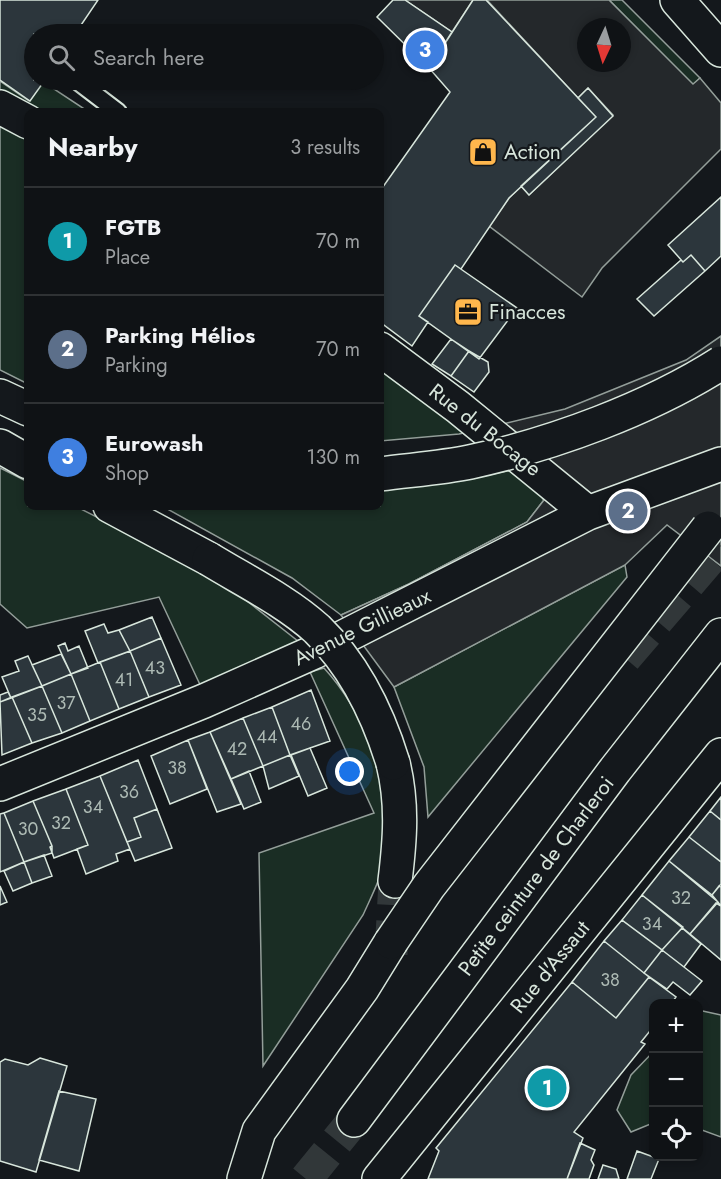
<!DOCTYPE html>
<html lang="en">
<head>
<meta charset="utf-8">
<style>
  :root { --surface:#0f1215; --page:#1d2022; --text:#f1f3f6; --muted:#9b9ea0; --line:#2f3234; --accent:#d93025 }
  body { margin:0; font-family:Jost,sans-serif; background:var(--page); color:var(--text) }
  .controls { position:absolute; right:18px; bottom:18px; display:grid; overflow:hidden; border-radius:12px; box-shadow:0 3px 9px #0003 }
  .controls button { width:54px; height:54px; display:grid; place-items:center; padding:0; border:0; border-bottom:2px solid var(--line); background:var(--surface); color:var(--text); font:30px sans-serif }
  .compass { position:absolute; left:577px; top:18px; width:54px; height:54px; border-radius:50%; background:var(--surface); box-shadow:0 3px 9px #0003; rotate:184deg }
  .you { position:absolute; left:350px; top:772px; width:21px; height:21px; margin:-15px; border:4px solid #fff; border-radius:50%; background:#1a73e8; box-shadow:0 0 0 9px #1a73e833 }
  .badge { display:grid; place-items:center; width:39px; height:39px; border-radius:50%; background:var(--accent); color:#fff; font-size:20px; font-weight:700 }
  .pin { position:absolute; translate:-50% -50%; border:3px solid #fff; box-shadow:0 2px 6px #0006 }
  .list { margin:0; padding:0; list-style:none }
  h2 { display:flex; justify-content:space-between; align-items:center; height:78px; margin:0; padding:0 24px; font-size:26px }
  h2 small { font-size:20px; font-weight:400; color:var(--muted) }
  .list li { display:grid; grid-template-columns:39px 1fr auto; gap:18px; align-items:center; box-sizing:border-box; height:108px; padding:0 24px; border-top:2px solid var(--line) }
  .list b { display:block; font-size:22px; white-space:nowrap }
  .list p { margin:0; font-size:20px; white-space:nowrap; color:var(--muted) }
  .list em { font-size:20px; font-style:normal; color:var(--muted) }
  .icon { flex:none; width:33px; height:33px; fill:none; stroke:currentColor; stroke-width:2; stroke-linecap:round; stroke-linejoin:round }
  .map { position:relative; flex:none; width:721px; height:1179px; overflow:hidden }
  .search { position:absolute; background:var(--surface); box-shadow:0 3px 9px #0003; left:24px; top:24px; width:360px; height:66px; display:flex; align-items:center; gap:15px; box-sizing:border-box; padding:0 21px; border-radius:33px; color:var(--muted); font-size:22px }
  .panel { position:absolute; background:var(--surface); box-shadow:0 3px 9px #0003; left:24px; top:108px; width:360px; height:402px; border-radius:12px }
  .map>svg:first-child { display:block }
  .green { fill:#1a2d24; stroke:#939e99; stroke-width:1.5 }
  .parking { fill:#24282b; stroke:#939e99; stroke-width:1.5; fill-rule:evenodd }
  .building { fill:#2c363c; stroke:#d8e6dc; stroke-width:1.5 }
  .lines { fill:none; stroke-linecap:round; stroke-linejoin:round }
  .highway-tunnel { stroke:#313739; stroke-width:33; stroke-dasharray:33 16; stroke-linecap:butt }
  .lane-casing { stroke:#d8e6dc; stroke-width:20 }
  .street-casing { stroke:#d8e6dc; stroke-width:36 }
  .secondary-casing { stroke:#d8e6dc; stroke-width:36 }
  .highway-casing { stroke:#d8e6dc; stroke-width:36 }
  .lane { stroke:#14181c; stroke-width:16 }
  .street { stroke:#14181c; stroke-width:33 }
  .secondary { stroke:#14181c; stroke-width:33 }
  .highway { stroke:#14181c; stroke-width:33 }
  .highway-bridge-casing { stroke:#d8e6dc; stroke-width:36; stroke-linecap:butt }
  .highway-bridge { stroke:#14181c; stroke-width:33 }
  .labels { text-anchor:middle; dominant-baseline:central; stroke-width:4.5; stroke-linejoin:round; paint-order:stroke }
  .number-label { font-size:18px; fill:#adbab4 }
  .poi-label { font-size:21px; fill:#d8e6dc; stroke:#14181c; text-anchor:start }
  .street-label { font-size:21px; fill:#d8e6dc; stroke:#14181c }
</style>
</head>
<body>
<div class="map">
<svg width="721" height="1179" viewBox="0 0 721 1179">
  <rect width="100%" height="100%" fill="#14181c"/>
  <path class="green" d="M 609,0 L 622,0 L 700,78 L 693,85 Z
    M 0,81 L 29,101 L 42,81 L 89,112 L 28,112 L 0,105 Z
    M 0,110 L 28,126 L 28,384 L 0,370 Z
    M 380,354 L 477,430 L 459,434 L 380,441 Z
    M 0,468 L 28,482 L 28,506 L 75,506 L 219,579 L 303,645 L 203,691 L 159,597 L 27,628 L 0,604 Z
    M 520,468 L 544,500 L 527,522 L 409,584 L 341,615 L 292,578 L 162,506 L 380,506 L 380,487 L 470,479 Z
    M 625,565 L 627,577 L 428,817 L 424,767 L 394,687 Z
    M 324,668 C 363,711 385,769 387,827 C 387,836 388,846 387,855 C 382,876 372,895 363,915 L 263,1066 L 259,853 L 374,813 L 310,672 Z
    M 698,1010 L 721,1015 L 721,1137 L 699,1129 Z
    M 653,1052 L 653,1123 L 631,1132 L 617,1110 L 631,1075 Z"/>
  <path class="parking" d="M 405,0 L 473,0 L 452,32 Z
    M 487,0 L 609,0 L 693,84 L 700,78 L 721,103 L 721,149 L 602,268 L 582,297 L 489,226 L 509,198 L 521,186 L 529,195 L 613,115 L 588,88 L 578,98 ZM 586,27 L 622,27 L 622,63 L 586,63 Z
    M 721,336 L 721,566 L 667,525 L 625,565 L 394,687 L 341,615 L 409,584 L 527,522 L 544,500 L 520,468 L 503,424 L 565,409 L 686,360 Z"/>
  <path class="building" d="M 0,0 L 98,0 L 75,34 L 34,34 L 34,80 L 45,80 L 30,101 L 0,80 Z
    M 393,0 L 405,0 L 452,32 L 429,68 L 377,17 Z
    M 473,0 L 486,0 L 596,117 L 509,198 L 461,269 L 455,265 L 419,316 L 428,322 L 412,346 L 380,322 L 380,191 L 450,92 L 429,68 Z
    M 588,88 L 613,116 L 529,195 L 521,186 L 596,117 L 578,98 Z
    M 721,197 L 721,256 L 705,271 L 691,255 L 683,262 L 668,245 Z
    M 691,255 L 705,271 L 654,316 L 637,299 L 681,260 L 683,262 Z
    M 455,265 L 517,308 L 479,359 L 419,316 Z
    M 451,339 L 469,351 L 451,376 L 432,364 Z
    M 469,351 L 488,362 L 489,372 L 474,392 L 451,376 Z
    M 152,617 L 161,638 L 130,651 L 119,630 Z
    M 104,624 L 108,633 L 119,630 L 130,651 L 98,663 L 85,631 Z
    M 161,638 L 181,685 L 149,697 L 130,651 Z
    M 65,643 L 68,651 L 79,646 L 88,668 L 71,674 L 58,646 Z
    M 130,651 L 149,697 L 119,709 L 100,662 Z
    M 61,654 L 71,674 L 42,686 L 32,665 Z
    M 28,656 L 42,686 L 11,698 L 2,677 L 19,671 L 15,661 Z
    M 100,662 L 119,709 L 90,721 L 71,674 Z
    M 71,674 L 90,721 L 62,733 L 42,686 Z
    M 42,686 L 62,733 L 32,743 L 12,697 Z
    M 311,690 L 330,741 L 290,755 L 272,707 Z
    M 8,692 L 11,698 L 0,702 L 0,695 Z
    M 12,697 L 32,743 L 2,755 L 0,702 Z
    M 272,707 L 290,755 L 263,766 L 243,718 Z
    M 243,718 L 263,766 L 231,779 L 210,732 Z
    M 210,732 L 241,804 L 217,812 L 188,740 Z
    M 188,740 L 207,789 L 170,804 L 151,756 Z
    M 310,748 L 327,788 L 308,796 L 291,755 Z
    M 290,755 L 299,776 L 269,789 L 263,766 Z
    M 138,760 L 157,809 L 134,818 L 141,837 L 127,842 L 100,776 Z
    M 249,771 L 261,802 L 244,809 L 231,779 Z
    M 100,776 L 130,849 L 116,854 L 118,861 L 86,874 L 77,849 L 88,845 L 66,789 Z
    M 66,789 L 88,845 L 54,858 L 50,847 L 52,846 L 33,801 Z
    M 721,797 L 721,820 L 710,811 Z
    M 33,801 L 52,846 L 52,853 L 24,862 L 4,813 Z
    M 157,809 L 172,848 L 135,861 L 127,842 L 141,837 L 134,818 Z
    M 710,811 L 721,820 L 721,862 L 689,837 Z
    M 4,813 L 24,862 L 0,872 L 0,814 Z
    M 689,837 L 721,862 L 721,884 L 712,895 L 669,861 Z
    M 44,855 L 52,876 L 32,883 L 24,862 Z
    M 669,861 L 718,902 L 690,934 L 642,895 Z
    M 24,862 L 32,883 L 13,891 L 4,871 Z
    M 0,886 L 7,902 L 0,905 Z
    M 719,886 L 721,887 L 721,906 L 712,895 Z
    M 642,895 L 683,927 L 662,950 L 622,920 Z
    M 716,903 L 721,906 L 721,960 L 690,934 Z
    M 622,920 L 662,950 L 644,973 L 604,941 Z
    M 682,928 L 701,944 L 684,967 L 662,950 Z
    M 604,941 L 649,977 L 616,1018 L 572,982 Z
    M 662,950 L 702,981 L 690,995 L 673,982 L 667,989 L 644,973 Z
    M 649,977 L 676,997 L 671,1004 L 654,1004 L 654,1026 L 641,1042 L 645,1044 L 574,1132 L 583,1138 L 567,1179 L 428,1179 L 439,1151 L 436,1148 L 572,982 L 616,1018 Z
    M 40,1058 L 67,1066 L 36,1172 L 0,1161 L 0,1062 L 5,1059 L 28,1065 Z
    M 59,1091 L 96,1099 L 79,1171 L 39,1160 Z
    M 580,1143 L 595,1150 L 591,1160 L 594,1165 L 589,1179 L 567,1179 Z
    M 637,1151 L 659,1159 L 651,1179 L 627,1179 Z
    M 603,1165 L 616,1169 L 619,1179 L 598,1179 Z"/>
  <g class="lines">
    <path class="highway-tunnel" d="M 625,658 L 721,546
      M 391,954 L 395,881
      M 306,1179 L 354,1120"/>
    <g class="lane-casing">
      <path id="lane" d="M 76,80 L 118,112"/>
    </g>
    <g class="street-casing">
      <path id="street" d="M 0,107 L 28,122
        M 380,349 L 458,407 L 588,513
        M 0,784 L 204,701 L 314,652 L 588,513 L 721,464
        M 379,1179 L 721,755"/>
    </g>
    <g class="secondary-casing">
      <path id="secondary" d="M 677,0 L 721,50
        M 244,1179 L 259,1131 L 362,989 L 391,942"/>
    </g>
    <g class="highway-casing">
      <path id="highway" d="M 0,396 L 28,409
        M 0,446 L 28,462
        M 110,506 L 209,559
        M 393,763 C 403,804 400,840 395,881
        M 354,1120 L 615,770 L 721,635"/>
    </g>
    <use href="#lane" class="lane"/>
    <use href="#street" class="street"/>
    <use href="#secondary" class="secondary"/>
    <use href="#highway" class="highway"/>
    <g class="highway-bridge-casing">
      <path id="highway-bridge" d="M 380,474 C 409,470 441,468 470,462 C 553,444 649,409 721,363
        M 209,559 C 245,581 286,601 317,629 C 355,666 378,714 393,763
        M 391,942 L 429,886 L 708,528"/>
    </g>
    <use href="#highway-bridge" class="highway-bridge"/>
  </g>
  <defs>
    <g id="shop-square" transform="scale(1.5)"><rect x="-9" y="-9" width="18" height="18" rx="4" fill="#ffb74d" stroke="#14181c"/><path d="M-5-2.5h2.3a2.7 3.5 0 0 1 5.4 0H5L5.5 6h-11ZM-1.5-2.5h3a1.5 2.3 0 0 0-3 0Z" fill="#111"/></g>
    <g id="office-square" transform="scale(1.5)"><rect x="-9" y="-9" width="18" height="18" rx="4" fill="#ffb74d" stroke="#14181c"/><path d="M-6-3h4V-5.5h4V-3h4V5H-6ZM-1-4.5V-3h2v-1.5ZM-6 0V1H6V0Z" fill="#111"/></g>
  </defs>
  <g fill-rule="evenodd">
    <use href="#shop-square" x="483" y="152"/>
    <use href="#office-square" x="468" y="312"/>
  </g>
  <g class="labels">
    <g class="number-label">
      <text x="155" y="668">43</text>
      <text x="124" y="680">41</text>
      <text x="66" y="703">37</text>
      <text x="37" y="715">35</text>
      <text x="301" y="724">46</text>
      <text x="267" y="737">44</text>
      <text x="237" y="749">42</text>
      <text x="177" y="768">38</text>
      <text x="129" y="792">36</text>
      <text x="93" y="807">34</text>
      <text x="61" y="823">32</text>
      <text x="28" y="829">30</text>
      <text x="681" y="898">32</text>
      <text x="652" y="924">34</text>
      <text x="610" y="980">38</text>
    </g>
    <g class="poi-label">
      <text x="504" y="152">Action</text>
      <text x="489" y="312">Finacces</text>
    </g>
    <g class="street-label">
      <text transform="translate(485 430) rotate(38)">Rue du Bocage</text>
      <text transform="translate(362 627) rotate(-26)">Avenue Gillieaux</text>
      <text transform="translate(536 876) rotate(-53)">Petite ceinture de Charleroi</text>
      <text transform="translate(550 967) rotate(-51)">Rue d'Assaut</text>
    </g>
  </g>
</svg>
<div class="controls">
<button>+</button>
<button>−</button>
<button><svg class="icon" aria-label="locate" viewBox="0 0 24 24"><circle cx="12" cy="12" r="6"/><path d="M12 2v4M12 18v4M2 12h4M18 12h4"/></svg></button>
</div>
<svg class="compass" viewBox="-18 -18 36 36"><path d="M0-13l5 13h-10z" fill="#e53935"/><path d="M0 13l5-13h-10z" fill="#9b9ea0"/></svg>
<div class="you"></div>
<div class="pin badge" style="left:547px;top:1088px;background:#0f9aa8">1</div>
<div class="pin badge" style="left:628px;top:511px;background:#5c6f8a">2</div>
<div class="pin badge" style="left:425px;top:50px;background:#3f7fe0">3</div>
<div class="search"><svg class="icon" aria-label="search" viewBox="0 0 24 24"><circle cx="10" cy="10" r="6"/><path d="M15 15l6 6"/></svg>Search here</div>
<section class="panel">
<h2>Nearby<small>3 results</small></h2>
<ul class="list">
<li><span class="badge" style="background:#0f9aa8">1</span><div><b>FGTB</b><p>Place</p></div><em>70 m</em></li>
<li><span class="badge" style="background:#5c6f8a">2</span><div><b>Parking Hélios</b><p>Parking</p></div><em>70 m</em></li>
<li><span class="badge" style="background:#3f7fe0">3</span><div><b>Eurowash</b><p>Shop</p></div><em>130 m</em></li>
</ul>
</section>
</div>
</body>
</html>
